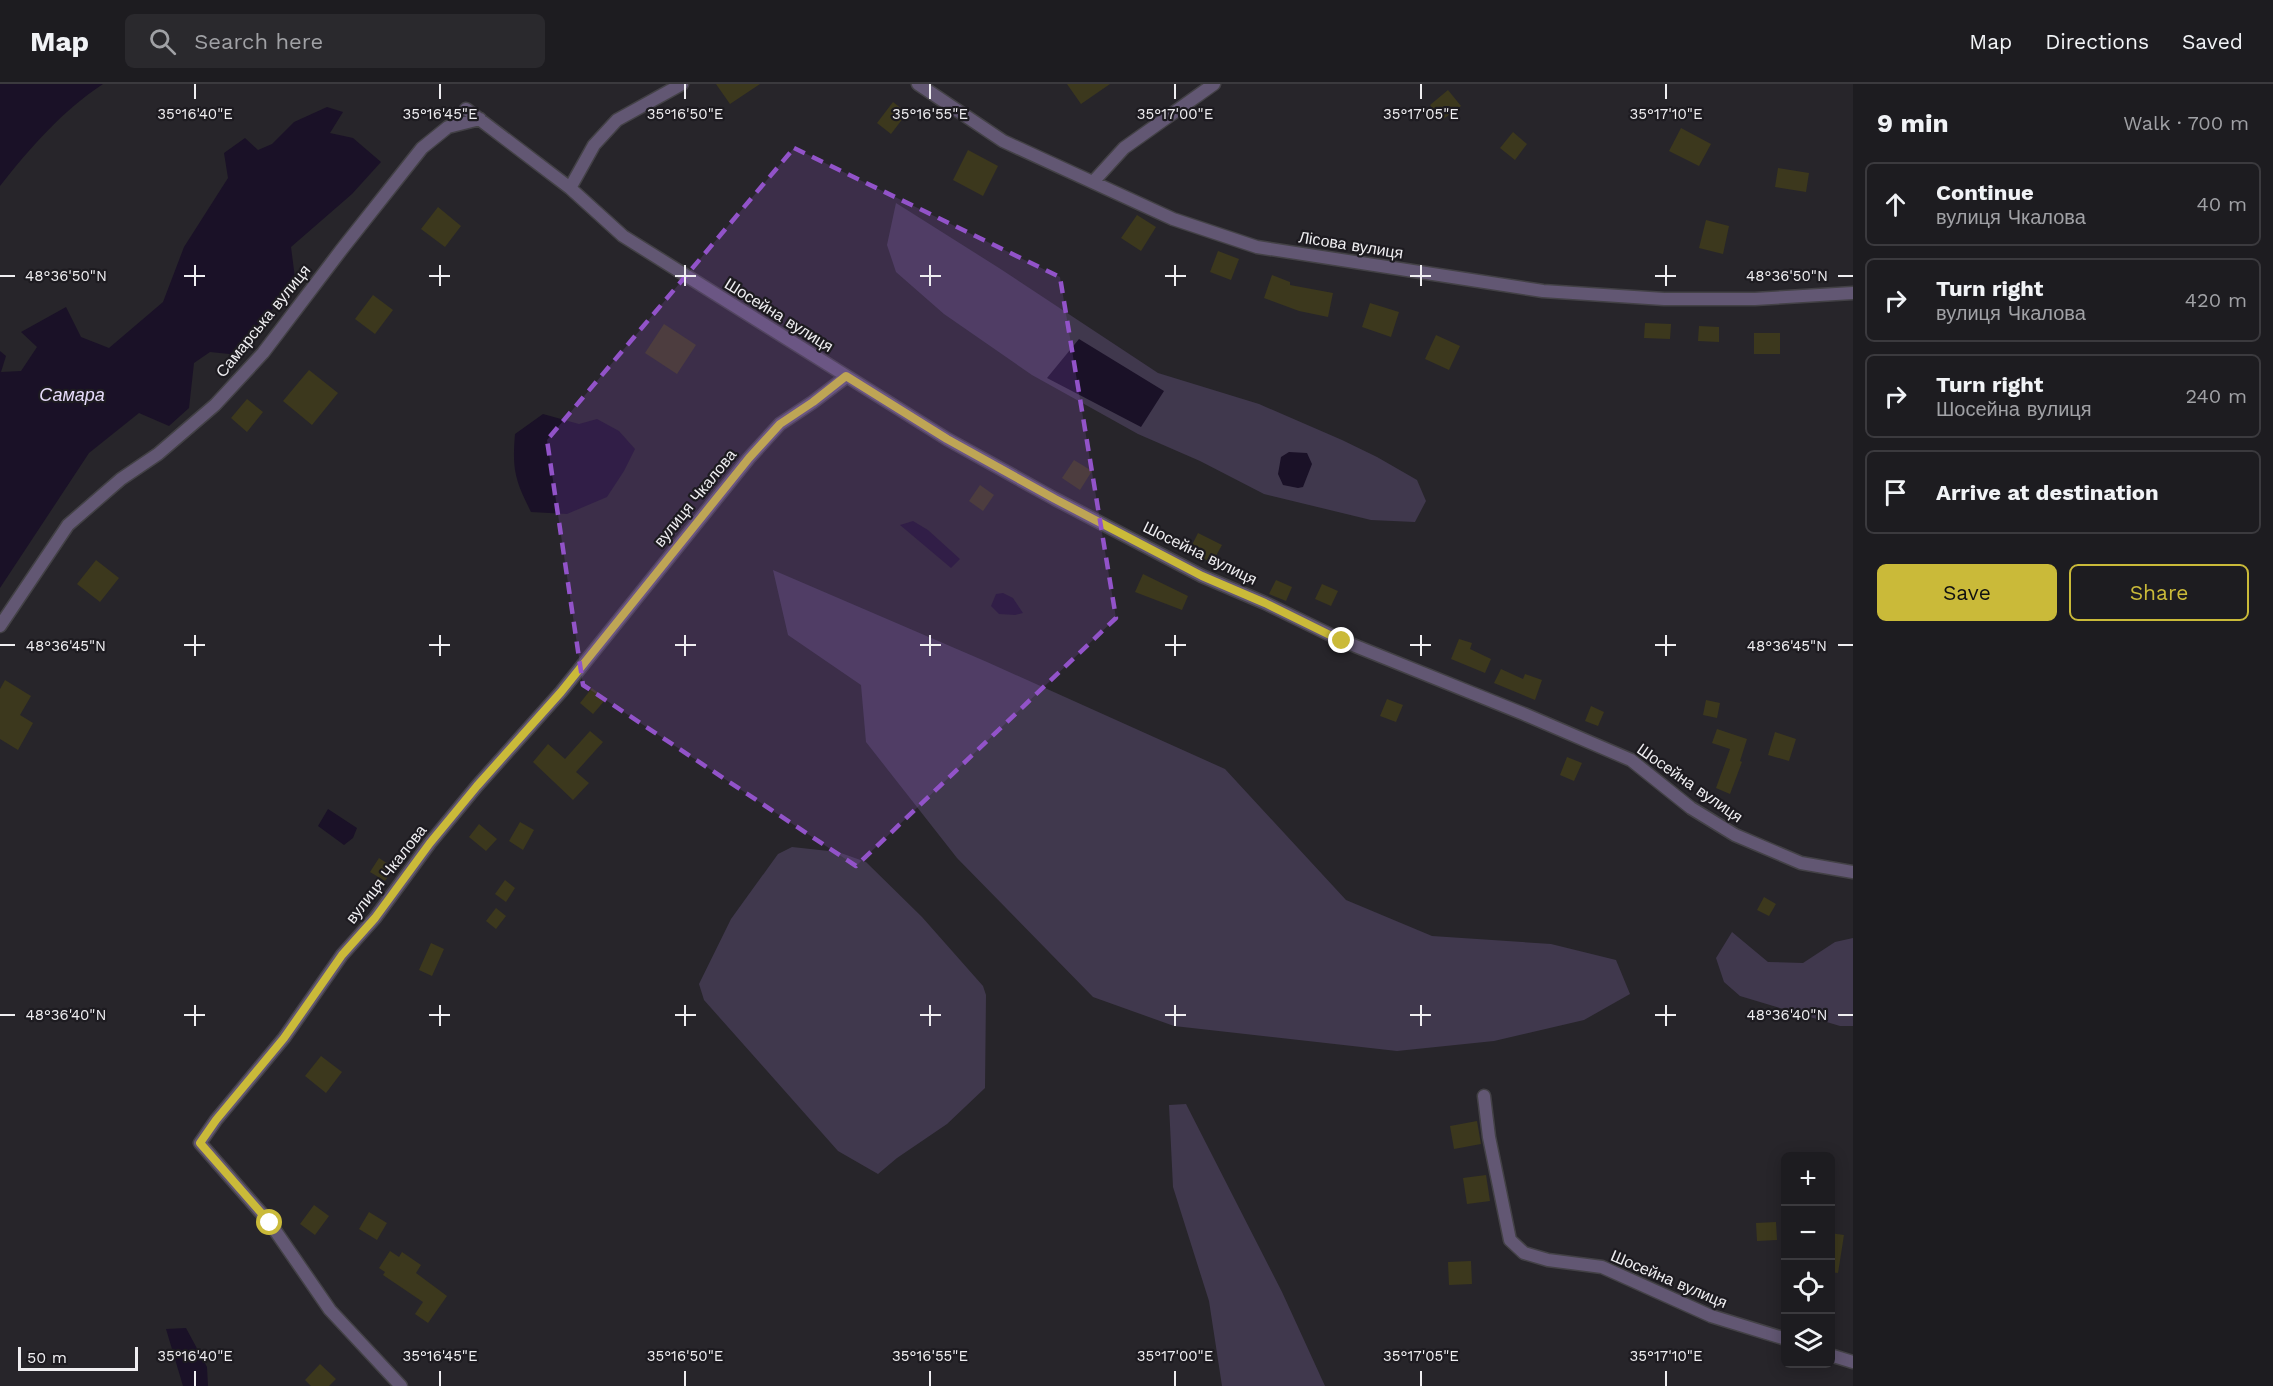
<!DOCTYPE html>
<html lang="en">
<head>
<meta charset="utf-8">
<style>
  :root { --surface:#1d1c20; --page:#2a292d; --text:#f1f3f6; --muted:#a0a1a5; --line:#3b3a3e; --accent:#caba39 }
  body { margin:0; font-family:"Work Sans",sans-serif; background:var(--page); color:var(--text) }
  .controls { position:absolute; right:18px; bottom:18px; display:grid; overflow:hidden; border-radius:9px; box-shadow:0 3px 15px #0003 }
  .controls button { width:54px; height:54px; display:grid; place-items:center; padding:0; border:0; border-bottom:2px solid var(--line); background:var(--surface); color:var(--text); font:30px sans-serif }
  .scale { position:absolute; left:18px; bottom:15px; width:120px; box-sizing:border-box; padding-left:6px; border:3px solid #efeef1; border-top:0; font-size:16px; line-height:21px; white-space:nowrap; color:#efeef1; -webkit-text-stroke:4px #1d1b20; paint-order:stroke }
  .stop { position:absolute; width:18px; height:18px; margin:-14px; border:4px solid #caba39; border-radius:50%; background:#fff }
  .stop.end { background:#caba39; border-color:#fff; box-shadow:0 2px 6px #0008 }
  .list { margin:0; padding:0; list-style:none }
  h2 { display:flex; justify-content:space-between; align-items:center; height:78px; margin:0; padding:0 24px; font-size:26px }
  h2 small { font-size:20px; font-weight:400; color:var(--muted) }
  .list li { display:grid; grid-template-columns:39px 1fr auto; gap:18px; align-items:center; box-sizing:border-box; height:84px; margin:0 12px 12px; padding:0 12px; border:2px solid var(--line); border-radius:9px }
  .list b { display:block; font-size:22px; white-space:nowrap }
  .list p { margin:0; font-size:20px; white-space:nowrap; color:var(--muted) }
  .list em { font-size:20px; font-style:normal; color:var(--muted) }
  .actions { display:flex; gap:12px; padding:18px 24px }
  .actions a { flex:1; padding:14px 0; border:2px solid var(--accent); border-radius:9px; text-align:center; font-size:21px; color:var(--accent) }
  .actions .main { background:var(--accent); color:#111 }
  .icon { flex:none; width:33px; height:33px; fill:none; stroke:currentColor; stroke-width:2; stroke-linecap:round; stroke-linejoin:round }
  .map { position:relative; flex:none; width:1853px; height:1302px; overflow:hidden }
  header { display:flex; align-items:center; gap:36px; box-sizing:border-box; height:84px; padding:0 30px; background:var(--surface); border-bottom:2px solid var(--line) }
  header strong { font-size:28px }
  nav { display:flex; gap:33px; margin-inline-start:auto; font-size:21px }
  .search { width:420px; height:54px; background:var(--page); display:flex; align-items:center; gap:15px; box-sizing:border-box; padding:0 21px; border-radius:9px; color:var(--muted); font-size:22px }
  main { display:flex }
  aside { flex:1; background:var(--surface) }
  .map>svg:first-child { display:block }
  .green { fill:#40384d }
  .water { fill:#1a1127 }
  .building { fill:#3c381d }
  .lines { fill:none; stroke-linecap:round; stroke-linejoin:round }
  .minor-casing { stroke:#434146; stroke-width:15 }
  .minor { stroke:#625773; stroke-width:12 }
  .route { stroke:#caba39; stroke-width:8 }
  .marked { fill:#9253c9; fill-opacity:0.2; stroke:#9253c9; stroke-width:4.5; stroke-dasharray:12 8; stroke-linejoin:round }
  .ticks { fill:none; stroke:#efeef1; stroke-width:2 }
  .labels { text-anchor:middle; dominant-baseline:central; stroke-width:4.5; stroke-linejoin:round; paint-order:stroke }
  .street-label { font-size:16px; fill:#efeef1; stroke:#1d1b20 }
  .water-label { font-size:18px; font-style:italic; fill:#e6dbfa; stroke:#1d1b20 }
  .ticks-label { font-size:15px; text-anchor:middle; fill:#efeef1; stroke:#1d1b20; stroke-width:4.5; stroke-linejoin:round; paint-order:stroke }
</style>
</head>
<body>
<header>
<strong>Map</strong>
<div class="search"><svg class="icon" aria-label="search" viewBox="0 0 24 24"><circle cx="10" cy="10" r="6"/><path d="M15 15l6 6"/></svg>Search here</div>
<nav><a>Map</a><a>Directions</a><a>Saved</a></nav>
</header>
<main>
<div class="map">
<svg width="1853" height="1302" viewBox="0 0 1853 1302">
  <rect width="100%" height="100%" fill="#27252a"/>
  <path class="green" d="M 896,119 L 999,184 L 1158,289 L 1259,320 L 1342,356 L 1377,373 L 1417,396 L 1426,417 L 1415,438 L 1371,436 L 1264,410 L 1200,377 L 1138,350 L 1032,291 L 944,230 L 896,188 L 887,161 Z
    M 773,486 L 987,578 L 1225,685 L 1346,816 L 1432,852 L 1551,860 L 1616,876 L 1630,910 L 1584,936 L 1494,957 L 1397,967 L 1174,942 L 1093,913 L 957,774 L 866,658 L 861,601 L 788,551 Z
    M 792,763 L 838,768 L 866,778 L 922,833 L 983,902 L 986,911 L 985,1004 L 947,1040 L 897,1074 L 878,1090 L 838,1067 L 704,916 L 699,900 L 731,835 L 778,770 Z
    M 1732,848 L 1768,878 L 1803,879 L 1835,858 L 1853,854 L 1853,942 L 1840,942 L 1740,912 L 1724,898 L 1716,874 Z
    M 1186,1020 L 1282,1208 L 1325,1302 L 1222,1302 L 1209,1217 L 1173,1103 L 1169,1021 Z"/>
  <path class="water" d="M 0,0 L 103,0 C 62,27 30,64 0,102 Z
    M 327,23 L 343,28 L 330,49 L 353,54 L 381,78 L 352,110 L 291,163 L 295,194 L 239,271 L 210,268 L 194,279 L 189,324 L 169,342 L 139,329 L 89,369 L 0,504 L 0,267 L 6,272 L 1,288 L 21,287 L 37,263 L 21,248 L 66,223 L 81,253 L 109,264 L 163,218 L 184,163 L 228,94 L 224,69 L 245,54 L 258,66 L 272,60 L 294,38 Z
    M 1079,255 L 1164,307 L 1141,343 L 1047,294 Z
    M 543,330 L 579,340 L 597,335 L 619,347 L 635,365 L 624,387 L 607,413 L 567,430 L 531,428 C 515,396 512,386 515,350 Z
    M 1289,368 L 1307,369 L 1312,380 L 1303,403 L 1298,404 L 1283,401 L 1278,390 L 1281,373 Z
    M 913,437 L 928,446 L 960,475 L 951,484 L 900,441 Z
    M 1003,509 L 1013,514 L 1023,529 L 1015,531 L 999,530 L 991,522 L 996,510 Z
    M 328,725 L 357,744 L 353,754 L 344,761 L 318,742 Z
    M 186,1244 L 207,1283 L 208,1302 L 183,1302 L 166,1245 Z"/>
  <path class="building" d="M 716,0 L 760,0 L 730,20 Z
    M 1067,0 L 1110,0 L 1081,20 Z
    M 1448,6 L 1461,22 L 1442,36 L 1430,21 Z
    M 893,18 L 907,29 L 891,50 L 877,39 Z
    M 1681,44 L 1711,60 L 1699,82 L 1669,67 Z
    M 1513,48 L 1527,60 L 1515,76 L 1500,64 Z
    M 968,66 L 998,82 L 983,112 L 953,96 Z
    M 1778,84 L 1809,89 L 1806,108 L 1775,103 Z
    M 438,123 L 461,142 L 445,163 L 421,145 Z
    M 1137,131 L 1156,143 L 1141,167 L 1121,154 Z
    M 1706,136 L 1729,142 L 1723,170 L 1699,164 Z
    M 1218,167 L 1239,175 L 1231,196 L 1210,188 Z
    M 1272,191 L 1290,198 L 1290,201 L 1333,209 L 1328,233 L 1299,227 L 1264,214 Z
    M 373,211 L 393,226 L 375,250 L 355,235 Z
    M 1370,219 L 1399,228 L 1391,253 L 1362,243 Z
    M 1645,239 L 1671,240 L 1670,255 L 1644,254 Z
    M 664,240 L 696,261 L 677,290 L 645,269 Z
    M 1699,242 L 1719,243 L 1719,258 L 1698,257 Z
    M 1754,249 L 1780,249 L 1780,270 L 1754,270 Z
    M 1436,251 L 1460,262 L 1449,286 L 1425,275 Z
    M 309,286 L 338,309 L 312,341 L 283,317 Z
    M 247,315 L 263,328 L 247,348 L 231,334 Z
    M 1074,376 L 1092,387 L 1080,406 L 1062,394 Z
    M 980,401 L 994,411 L 983,427 L 969,417 Z
    M 1198,449 L 1222,461 L 1212,479 L 1189,467 Z
    M 96,476 L 119,494 L 100,518 L 77,500 Z
    M 1143,490 L 1188,512 L 1182,526 L 1135,508 Z
    M 1276,496 L 1292,503 L 1286,517 L 1269,510 Z
    M 1322,500 L 1338,507 L 1331,522 L 1315,515 Z
    M 1459,555 L 1472,559 L 1470,565 L 1491,575 L 1485,589 L 1451,575 Z
    M 1501,585 L 1523,595 L 1525,590 L 1542,596 L 1535,616 L 1494,599 Z
    M 5,596 L 31,612 L 20,631 L 33,639 L 18,666 L 0,655 L 0,605 Z
    M 592,604 L 606,615 L 593,630 L 580,619 Z
    M 1387,615 L 1403,621 L 1396,638 L 1380,632 Z
    M 1706,616 L 1720,619 L 1717,634 L 1703,631 Z
    M 1591,622 L 1604,628 L 1598,642 L 1585,637 Z
    M 1717,645 L 1747,655 L 1740,677 L 1742,678 L 1730,710 L 1716,704 L 1730,665 L 1712,659 Z
    M 590,647 L 603,658 L 576,688 L 589,699 L 573,716 L 533,678 L 548,660 L 565,675 Z
    M 1775,648 L 1796,655 L 1789,677 L 1768,671 Z
    M 1567,673 L 1582,679 L 1574,697 L 1560,691 Z
    M 520,738 L 534,746 L 523,766 L 509,757 Z
    M 479,740 L 497,755 L 486,767 L 469,753 Z
    M 379,774 L 394,784 L 385,797 L 370,788 Z
    M 505,796 L 515,804 L 506,818 L 495,810 Z
    M 1764,813 L 1776,820 L 1769,832 L 1757,826 Z
    M 496,824 L 506,832 L 496,845 L 486,837 Z
    M 431,859 L 444,865 L 432,892 L 419,886 Z
    M 321,972 L 342,988 L 326,1009 L 305,992 Z
    M 1477,1037 L 1481,1060 L 1454,1065 L 1450,1042 Z
    M 1486,1091 L 1490,1117 L 1467,1120 L 1463,1094 Z
    M 314,1121 L 329,1132 L 315,1151 L 300,1140 Z
    M 369,1128 L 387,1139 L 377,1156 L 359,1145 Z
    M 1776,1138 L 1777,1156 L 1757,1157 L 1756,1139 Z
    M 1830,1149 L 1844,1151 L 1838,1189 L 1830,1188 Z
    M 390,1167 L 399,1173 L 402,1168 L 421,1181 L 416,1189 L 447,1212 L 428,1239 L 415,1230 L 423,1218 L 383,1191 L 385,1188 L 379,1184 Z
    M 1471,1177 L 1472,1200 L 1449,1201 L 1448,1178 Z
    M 320,1280 L 336,1295 L 329,1302 L 311,1302 L 305,1296 Z"/>
  <g class="lines">
    <g class="minor-casing">
      <path id="minor" d="M 918,0 L 1003,57 L 1173,135 L 1257,163 L 1543,207 L 1664,215 L 1755,215 L 1853,209
        M 466,25 L 570,104 L 623,152 L 947,355 L 1055,415 L 1202,492 L 1265,519 L 1343,557 L 1524,630 L 1631,676 L 1691,724 L 1735,751 L 1801,779 L 1853,788
        M 1093,98 L 1124,64 L 1214,0
        M 570,104 L 594,61 L 617,36 L 682,0
        M 0,542 L 68,441 L 121,395 L 158,370 L 215,321 L 263,269 L 342,165 L 422,64 L 448,43 L 480,35
        M 1484,1012 L 1489,1053 L 1510,1156 L 1524,1169 L 1548,1176 L 1602,1183 L 1711,1232 L 1786,1255
        M 1830,1271 L 1853,1278
        M 401,1302 L 330,1226 L 270,1139 L 200,1059 L 216,1036 L 284,954 L 342,871 L 375,834 L 430,759 L 477,702 L 561,608 L 749,374 L 780,340 L 813,318 L 846,293"/>
    </g>
    <use href="#minor" class="minor"/>
  </g>
  <g class="lines">
    <path class="route" d="M 270,1139 L 200,1059 L 216,1036 L 284,954 L 342,871 L 375,834 L 430,759 L 477,702 L 561,608 L 749,374 L 780,340 L 813,318 L 846,292 L 947,355 L 1055,415 L 1202,492 L 1265,519 L 1342,557"/>
  </g>
  <path class="marked" d="M 794,64 L 1060,193 L 1116,534 L 856,782 L 583,601 L 547,356 Z"/>
  <path class="ticks" d="M 195,0 L 195,15M 440,0 L 440,15M 685,0 L 685,15M 930,0 L 930,15M 1175,0 L 1175,15M 1421,0 L 1421,15M 1666,0 L 1666,15M 195,181 L 195,202M 440,181 L 440,202M 685,181 L 685,202M 930,181 L 930,202M 1175,181 L 1175,202M 1421,181 L 1421,202M 1666,181 L 1666,202M 0,192 L 15,192M 184,192 L 205,192M 429,192 L 450,192M 675,192 L 696,192M 920,192 L 941,192M 1165,192 L 1186,192M 1410,192 L 1431,192M 1655,192 L 1676,192M 1838,192 L 1853,192M 195,551 L 195,572M 440,551 L 440,572M 685,551 L 685,572M 930,551 L 930,572M 1175,551 L 1175,572M 1421,551 L 1421,572M 1666,551 L 1666,572M 0,561 L 15,561M 184,561 L 205,561M 429,561 L 450,561M 675,561 L 696,561M 920,561 L 941,561M 1165,561 L 1186,561M 1410,561 L 1431,561M 1655,561 L 1676,561M 1838,561 L 1853,561M 195,921 L 195,942M 440,921 L 440,942M 685,921 L 685,942M 930,921 L 930,942M 1175,921 L 1175,942M 1421,921 L 1421,942M 1666,921 L 1666,942M 0,931 L 15,931M 184,931 L 205,931M 429,931 L 450,931M 675,931 L 696,931M 920,931 L 941,931M 1165,931 L 1186,931M 1410,931 L 1431,931M 1655,931 L 1676,931M 1838,931 L 1853,931M 195,1287 L 195,1302M 440,1287 L 440,1302M 685,1287 L 685,1302M 930,1287 L 930,1302M 1175,1287 L 1175,1302M 1421,1287 L 1421,1302M 1666,1287 L 1666,1302"/>
  <g class="labels">
    <g class="street-label">
      <text transform="translate(1351 161) rotate(9)">Лісова вулиця</text>
      <text transform="translate(779 231) rotate(32)">Шосейна вулиця</text>
      <text transform="translate(263 237) rotate(-51)">Самарська вулиця</text>
      <text transform="translate(695 414) rotate(-51)">вулиця Чкалова</text>
      <text transform="translate(1200 469) rotate(26)">Шосейна вулиця</text>
      <text transform="translate(1690 699) rotate(35)">Шосейна вулиця</text>
      <text transform="translate(386 790) rotate(-52)">вулиця Чкалова</text>
      <text transform="translate(1669 1195) rotate(23)">Шосейна вулиця</text>
    </g>
    <g class="water-label">
      <text x="72" y="310">Самара</text>
    </g>
  </g>
  <g class="ticks-label">
    <text x="195" y="35">35°16'40"E</text>
    <text x="440" y="35">35°16'45"E</text>
    <text x="685" y="35">35°16'50"E</text>
    <text x="930" y="35">35°16'55"E</text>
    <text x="1175" y="35">35°17'00"E</text>
    <text x="1421" y="35">35°17'05"E</text>
    <text x="1666" y="35">35°17'10"E</text>
    <text x="66" y="197">48°36'50"N</text>
    <text x="1787" y="197">48°36'50"N</text>
    <text x="66" y="567">48°36'45"N</text>
    <text x="1787" y="567">48°36'45"N</text>
    <text x="66" y="936">48°36'40"N</text>
    <text x="1787" y="936">48°36'40"N</text>
    <text x="195" y="1277">35°16'40"E</text>
    <text x="440" y="1277">35°16'45"E</text>
    <text x="685" y="1277">35°16'50"E</text>
    <text x="930" y="1277">35°16'55"E</text>
    <text x="1175" y="1277">35°17'00"E</text>
    <text x="1421" y="1277">35°17'05"E</text>
    <text x="1666" y="1277">35°17'10"E</text>
  </g>
</svg>
<div class="controls">
<button>+</button>
<button>−</button>
<button><svg class="icon" aria-label="locate" viewBox="0 0 24 24"><circle cx="12" cy="12" r="6"/><path d="M12 2v4M12 18v4M2 12h4M18 12h4"/></svg></button>
<button><svg class="icon" aria-label="layers" viewBox="0 0 24 24"><path d="M12 4l9 5-9 5-9-5zM3 14l9 5 9-5"/></svg></button>
</div>
<div class="scale">50 m</div>
<div class="stop" style="left:270px;top:1139px"></div>
<div class="stop end" style="left:1342px;top:557px"></div>
</div>
<aside>
<h2>9 min<small>Walk · 700 m</small></h2>
<ul class="list">
<li><svg class="icon" aria-label="ahead" viewBox="0 0 24 24"><path d="M12 20V5M6 11l6-6 6 6"/></svg><div><b>Continue</b><p>вулиця Чкалова</p></div><em>40 m</em></li>
<li><svg class="icon" aria-label="right" viewBox="0 0 24 24"><path d="M7 20v-9h11M14 6l5 5-5 5"/></svg><div><b>Turn right</b><p>вулиця Чкалова</p></div><em>420 m</em></li>
<li><svg class="icon" aria-label="right" viewBox="0 0 24 24"><path d="M7 20v-9h11M14 6l5 5-5 5"/></svg><div><b>Turn right</b><p>Шосейна вулиця</p></div><em>240 m</em></li>
<li><svg class="icon" aria-label="arrive" viewBox="0 0 24 24"><path d="M6 21V4h12l-3 4 3 4H6"/></svg><div><b>Arrive at destination</b></div></li>
</ul>
<div class="actions"><a class="main">Save</a><a>Share</a></div>
</aside>
</main>
</body>
</html>
